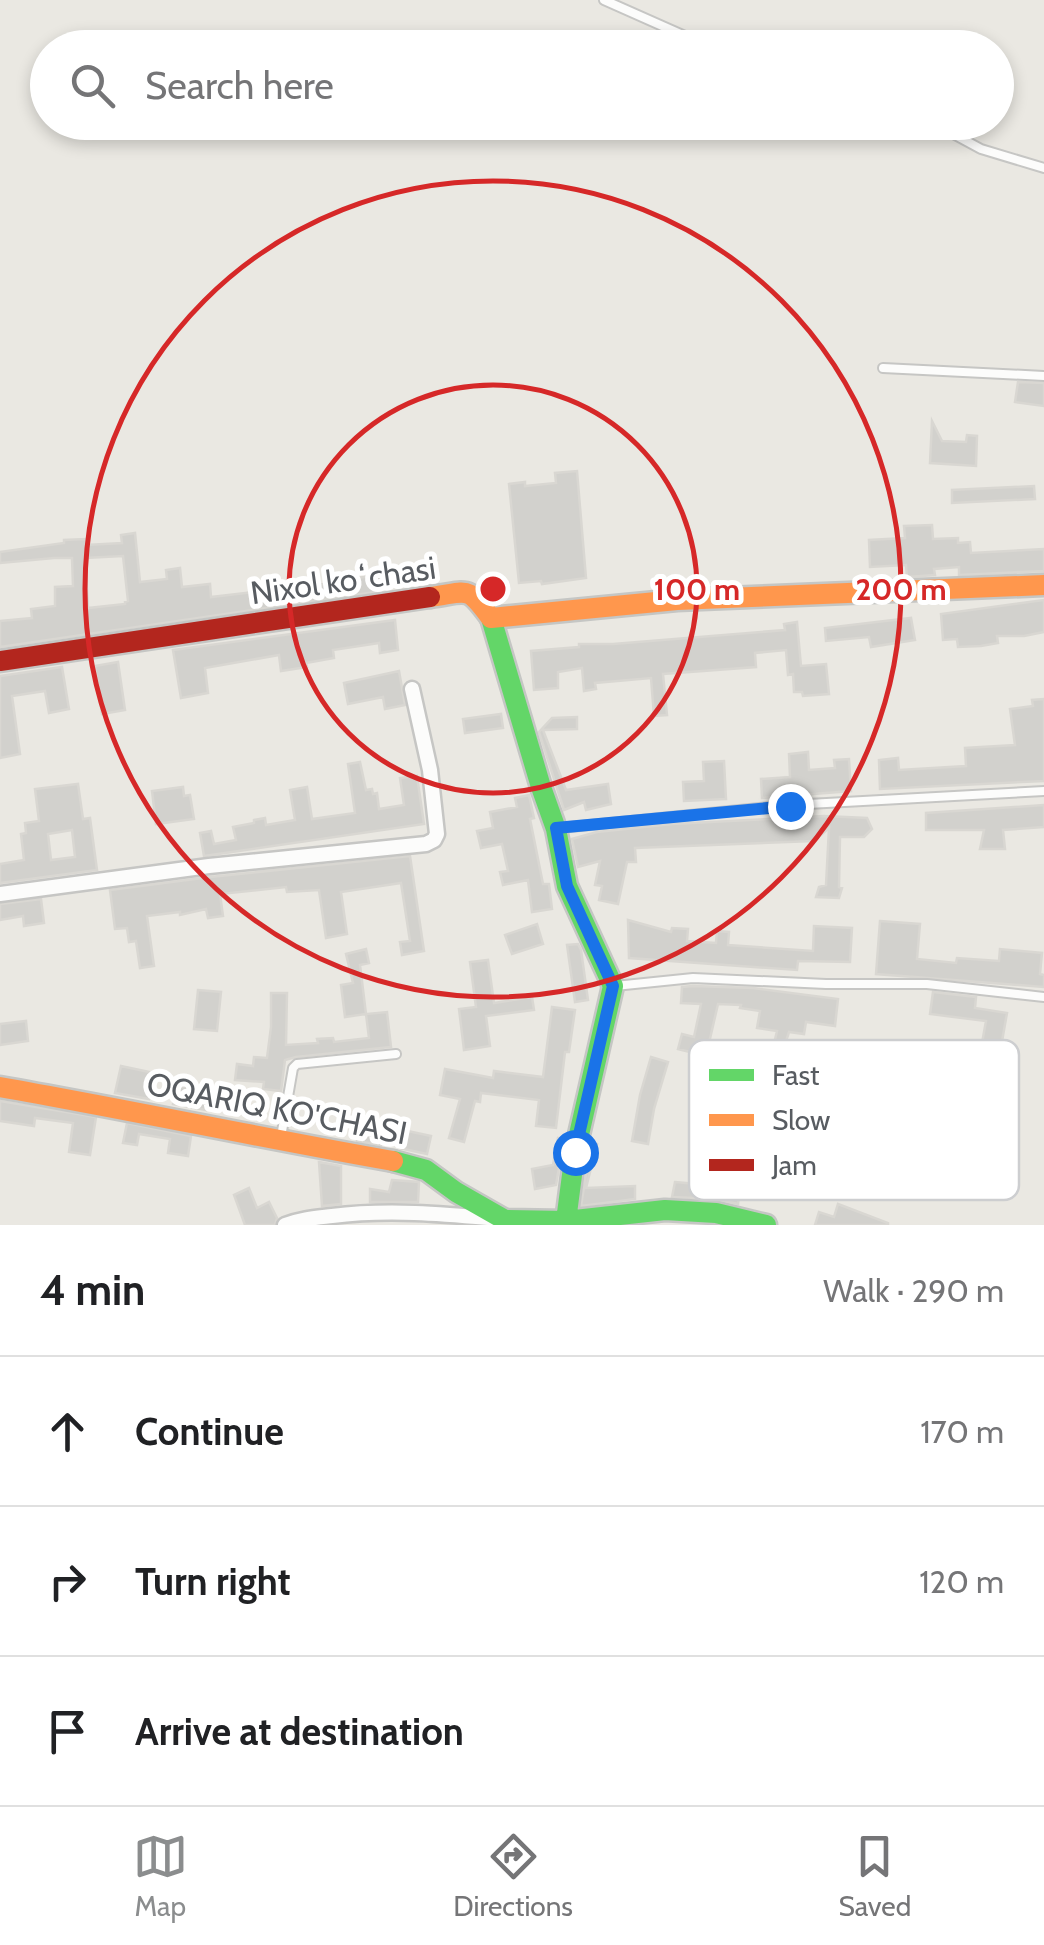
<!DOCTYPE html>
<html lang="en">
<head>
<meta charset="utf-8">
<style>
  :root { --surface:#fff; --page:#f2f2f2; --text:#202124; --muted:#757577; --line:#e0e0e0; --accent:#8b8d8e }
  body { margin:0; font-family:Cabin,sans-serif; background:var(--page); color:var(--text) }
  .stop { position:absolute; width:30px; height:30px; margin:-22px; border:8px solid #1a73e8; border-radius:50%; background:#fff }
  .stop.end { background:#1a73e8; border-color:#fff; box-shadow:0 2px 10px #0008 }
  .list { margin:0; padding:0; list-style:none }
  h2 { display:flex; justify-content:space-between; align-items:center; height:130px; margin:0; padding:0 40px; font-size:42px }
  h2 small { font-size:32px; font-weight:400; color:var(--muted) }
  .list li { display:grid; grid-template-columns:65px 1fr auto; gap:30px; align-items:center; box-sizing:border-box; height:150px; padding:0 40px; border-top:2px solid var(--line) }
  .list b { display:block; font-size:38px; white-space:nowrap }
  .list em { font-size:32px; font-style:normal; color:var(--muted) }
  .icon { flex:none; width:55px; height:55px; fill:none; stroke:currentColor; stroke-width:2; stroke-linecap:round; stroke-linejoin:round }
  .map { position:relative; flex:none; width:1044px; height:1225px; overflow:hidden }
  .search { position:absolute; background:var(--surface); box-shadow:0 5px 15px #0003; left:30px; right:30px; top:30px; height:110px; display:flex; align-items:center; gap:25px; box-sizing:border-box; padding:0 35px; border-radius:55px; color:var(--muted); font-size:38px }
  .sheet { height:580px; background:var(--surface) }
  nav { display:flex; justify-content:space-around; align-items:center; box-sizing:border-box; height:140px; border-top:2px solid var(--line); background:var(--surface); font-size:28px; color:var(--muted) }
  nav a { display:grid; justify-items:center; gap:5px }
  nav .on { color:var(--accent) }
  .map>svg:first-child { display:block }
  .building { fill:#d2d1cd; stroke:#d9d7d2; stroke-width:2.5; fill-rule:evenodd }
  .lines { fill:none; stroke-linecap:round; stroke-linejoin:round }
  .lane-casing { stroke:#c6c6c4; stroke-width:12 }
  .street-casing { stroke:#c6c6c4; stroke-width:19 }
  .fast-casing { stroke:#c5c6c4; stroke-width:25 }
  .slow-casing { stroke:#c5c6c4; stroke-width:25 }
  .jam-casing { stroke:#c5c6c4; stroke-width:25 }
  .lane { stroke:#fcfcfb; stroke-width:8 }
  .street { stroke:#fcfcfb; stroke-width:14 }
  .fast { stroke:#63d668; stroke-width:20 }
  .slow { stroke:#ff974d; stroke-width:20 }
  .jam { stroke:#b3261e; stroke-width:20 }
  .route { stroke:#1a73e8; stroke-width:12 }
  .ring { fill:none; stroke:#d62828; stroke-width:5 }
  .labels { text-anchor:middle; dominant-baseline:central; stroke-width:10; stroke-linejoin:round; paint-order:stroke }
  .street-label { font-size:32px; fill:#585c61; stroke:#fff }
  .key { fill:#fff; stroke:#cdced0; stroke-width:2.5 }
  .key-label { font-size:28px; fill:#585c61 }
  .centre { fill:#d62828; stroke:#fff; stroke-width:5 }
  .ring-label { font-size:30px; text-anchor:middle; font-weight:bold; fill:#d62828; stroke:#fff; stroke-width:10; stroke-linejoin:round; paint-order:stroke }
</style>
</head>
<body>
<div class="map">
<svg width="1044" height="1225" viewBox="0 0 1044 1225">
  <rect width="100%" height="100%" fill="#eae8e2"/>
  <path class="building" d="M 1018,382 L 1044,383 L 1044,406 L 1015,402 Z
    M 932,421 L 942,441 L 966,442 L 967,435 L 977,436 L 976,466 L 930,463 Z
    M 577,471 L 586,578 L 542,584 L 541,581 L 519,583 L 509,484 L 525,482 L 525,486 L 556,483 L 555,473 Z
    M 1034,486 L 1035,499 L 952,503 L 952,490 Z
    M 932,525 L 933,539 L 958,538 L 958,543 L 970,542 L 971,553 L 1044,549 L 1044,571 L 959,575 L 959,567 L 934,569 L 935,575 L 907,577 L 906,565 L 870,567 L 869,540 L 905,538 L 904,526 Z
    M 135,533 L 140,582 L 167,579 L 166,570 L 180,568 L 182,587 L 210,584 L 211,597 L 333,583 L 333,581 L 380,575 L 382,591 L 0,647 L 0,621 L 32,618 L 31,609 L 55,606 L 55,587 L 73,586 L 72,558 L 54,558 L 0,563 L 0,552 L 64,543 L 64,540 L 86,539 L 86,545 L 122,543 L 121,535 ZM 123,556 L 128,601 L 125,602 L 125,604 L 88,608 L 85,558 Z
    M 1044,600 L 1044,632 L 1024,636 L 997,636 L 998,643 L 981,646 L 958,647 L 957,639 L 943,640 L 941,614 Z
    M 911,618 L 915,640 L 871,647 L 869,637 L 826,641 L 825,628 Z
    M 395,620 L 398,650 L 380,653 L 379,643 L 333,650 L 334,658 L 306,663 L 307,667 L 281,671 L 279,655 L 205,668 L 208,693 L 181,698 L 173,650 Z
    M 797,622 L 801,666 L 826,664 L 829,694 L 803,696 L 802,692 L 794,692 L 793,674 L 788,675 L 786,650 L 755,653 L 756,667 L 663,674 L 667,715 L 654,716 L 651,678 L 595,683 L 596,689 L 584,691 L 582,668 L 558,672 L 558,688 L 534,690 L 531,651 L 579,647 L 579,644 L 613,644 L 785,630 L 784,624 Z
    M 118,662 L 125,710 L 102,714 L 95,666 Z
    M 62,667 L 69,709 L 49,713 L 45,691 L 12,696 L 20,754 L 0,758 L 0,676 Z
    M 399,671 L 405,705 L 385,709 L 383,697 L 348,704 L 344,683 Z
    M 1044,699 L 1044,781 L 880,789 L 879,760 L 898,758 L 899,770 L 966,766 L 965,748 L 1015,745 L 1010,709 L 1033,706 L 1032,700 Z
    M 501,714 L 503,728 L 465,733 L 463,719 Z
    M 577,717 L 577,729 L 543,730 L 566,790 L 608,784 L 611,804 L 586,810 L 584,802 L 564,810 L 539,732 L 552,718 Z
    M 808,752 L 809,770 L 835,768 L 834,760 L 849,759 L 851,791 L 762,798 L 761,779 L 790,777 L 789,754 Z
    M 724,761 L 726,799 L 684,801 L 683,782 L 704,781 L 703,762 Z
    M 360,762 L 366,790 L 372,789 L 373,794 L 377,793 L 379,809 L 404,805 L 400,778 L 417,776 L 424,824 L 204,856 L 200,833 L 211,831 L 214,844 L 236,840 L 233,827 L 254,823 L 254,820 L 265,818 L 266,825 L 295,820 L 290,790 L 307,787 L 312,819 L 355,813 L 348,764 Z
    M 78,784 L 83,819 L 90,818 L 97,870 L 0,883 L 0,864 L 24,860 L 21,834 L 26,833 L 25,823 L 39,821 L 35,789 ZM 72,830 L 75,857 L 51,860 L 48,834 Z
    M 183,787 L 184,796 L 190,795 L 194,819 L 156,824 L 152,791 Z
    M 529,795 L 534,818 L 530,819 L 543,884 L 549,884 L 552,909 L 532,912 L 528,880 L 503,885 L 500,872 L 508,871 L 502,844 L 481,848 L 477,831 L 493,828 L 490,812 L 517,807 L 515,798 Z
    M 1044,805 L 1044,827 L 1003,830 L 1005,849 L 980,849 L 984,830 L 926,830 L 926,813 Z
    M 824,816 L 867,818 L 872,829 L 864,837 L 840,837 L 839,887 L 842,888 L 839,898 L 816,897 L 819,887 L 826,885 L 829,828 L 814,841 L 635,848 L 636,862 L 627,862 L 618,904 L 599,900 L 602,886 L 595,885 L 600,861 L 578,867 L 572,839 L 597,832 L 672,824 Z
    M 410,856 L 424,951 L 402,955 L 400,942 L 410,941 L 401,883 L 341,892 L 347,934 L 326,938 L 319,890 L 287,892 L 286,887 L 220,894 L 223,916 L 208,918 L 206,909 L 180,915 L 180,912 L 147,916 L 154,966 L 140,968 L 136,941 L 129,942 L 127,928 L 115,929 L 110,890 L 210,877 Z
    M 41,899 L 44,923 L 24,926 L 23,916 L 0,920 L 0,904 Z
    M 628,920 L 671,932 L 672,928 L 688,929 L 687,941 L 716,943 L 717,931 L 729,932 L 728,945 L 813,951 L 814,926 L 852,928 L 850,962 L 798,961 L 797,970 L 629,958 Z
    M 880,921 L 920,924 L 917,959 L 956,963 L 957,958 L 999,961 L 1000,949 L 1042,953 L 1040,974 L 1044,975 L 1044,987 L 876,974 Z
    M 537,924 L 543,944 L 512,954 L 505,935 Z
    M 578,944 L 581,950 L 588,1000 L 575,1002 L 567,945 Z
    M 366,949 L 369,963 L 360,965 L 366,1014 L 345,1017 L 341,985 L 353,983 L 346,954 Z
    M 488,960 L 494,1003 L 532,997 L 534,1010 L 486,1016 L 490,1046 L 464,1050 L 459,1009 L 476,1007 L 470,962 Z
    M 693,986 L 753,988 L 838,999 L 835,1026 L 806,1022 L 804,1034 L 789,1032 L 776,1072 L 768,1069 L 777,1031 L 757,1028 L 760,1011 L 740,1008 L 741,1005 L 718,1004 L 706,1056 L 678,1049 L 682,1034 L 694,1037 L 701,1004 L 681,1003 L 682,987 Z
    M 198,990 L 221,992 L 217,1031 L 194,1029 Z
    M 933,992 L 976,997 L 975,1008 L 1007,1013 L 1001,1047 L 982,1043 L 986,1021 L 930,1014 Z
    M 271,993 L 287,993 L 286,1045 L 318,1043 L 317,1039 L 333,1038 L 334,1042 L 369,1038 L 366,1014 L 387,1012 L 391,1047 L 296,1057 L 285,1060 L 281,1091 L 263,1089 L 264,1082 L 235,1080 L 237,1064 L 253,1066 L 254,1057 L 267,1058 L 271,1027 Z
    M 552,1007 L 575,1010 L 569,1052 L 565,1052 L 556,1128 L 536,1126 L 539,1100 L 481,1093 L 480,1102 L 475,1101 L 464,1142 L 449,1138 L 460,1099 L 440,1095 L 445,1069 L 493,1078 L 494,1071 L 543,1077 Z
    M 26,1021 L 28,1041 L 0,1045 L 0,1024 Z
    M 651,1057 L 668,1062 L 654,1109 L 648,1144 L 632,1141 L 640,1095 Z
    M 121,1066 L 154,1073 L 149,1099 L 115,1093 Z
    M 176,1086 L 209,1091 L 206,1110 L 173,1104 Z
    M 0,1101 L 96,1117 L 90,1155 L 69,1152 L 73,1123 L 35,1118 L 34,1126 L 0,1121 Z
    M 360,1118 L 384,1120 L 381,1145 L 357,1141 Z
    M 127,1123 L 191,1136 L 188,1156 L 168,1153 L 170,1139 L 139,1134 L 137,1145 L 123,1143 Z
    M 403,1130 L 431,1136 L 427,1154 L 399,1148 Z
    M 558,1138 L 564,1139 L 556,1185 L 535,1189 L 532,1169 L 553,1165 Z
    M 591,1143 L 597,1144 L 586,1188 L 635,1186 L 635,1199 L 581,1206 Z
    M 319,1162 L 341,1166 L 341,1204 L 322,1206 Z
    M 392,1180 L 419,1182 L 418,1202 L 370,1202 L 370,1189 L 389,1192 Z
    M 675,1182 L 740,1188 L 738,1204 L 717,1199 L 672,1197 Z
    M 249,1188 L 257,1208 L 269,1202 L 277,1218 L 275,1225 L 245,1225 L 234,1195 Z
    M 838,1204 L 888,1223 L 888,1225 L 815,1225 L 819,1212 L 834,1217 Z"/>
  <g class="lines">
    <g class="lane-casing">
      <path id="lane" d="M 604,0 L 712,48
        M 931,122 L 981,149 L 1044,168
        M 883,368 L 1044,376
        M 560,828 L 790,805 L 1044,791
        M 615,986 L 693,978 L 826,984 L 927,984 L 1044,997
        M 281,1137 L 293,1068 L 297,1064 L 396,1054"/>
    </g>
    <g class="street-casing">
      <path id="street" d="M 0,894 L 209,866 L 426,844 L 434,840 L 437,834 L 430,770 L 412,689
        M 285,1225 C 300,1219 315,1218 332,1216 C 388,1209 443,1214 499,1219"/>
    </g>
    <g class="fast-casing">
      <path id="fast" d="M 491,618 L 541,787 L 556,829 L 567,886 L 613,986 L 575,1152 L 566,1221
        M 393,1161 L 426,1170 L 456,1192 L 505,1220 L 566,1221 L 665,1210 L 716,1213 L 766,1225"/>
    </g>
    <g class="slow-casing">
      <path id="slow" d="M 430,597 C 469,592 466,584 491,618 L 677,600 L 1044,585
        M 0,1087 C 131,1110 262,1138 393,1161"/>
    </g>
    <g class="jam-casing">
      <path id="jam" d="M 0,661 L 430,597"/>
    </g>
    <use href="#lane" class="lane"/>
    <use href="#street" class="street"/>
    <use href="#fast" class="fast"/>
    <use href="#slow" class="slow"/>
    <use href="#jam" class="jam"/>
  </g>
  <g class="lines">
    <path class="route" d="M 575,1152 L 613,986 L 567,886 L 556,828 L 790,806"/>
  </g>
  <g class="ring">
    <circle cx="493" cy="589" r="204"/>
    <circle cx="493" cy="589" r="408"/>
  </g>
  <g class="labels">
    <g class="street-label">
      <text transform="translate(343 580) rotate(-8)">Nixol koʻchasi</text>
      <text transform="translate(277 1108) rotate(11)">OQARIQ KO'CHASI</text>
    </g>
  </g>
  <rect x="689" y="1040" width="330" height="160" rx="15" class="key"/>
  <rect x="709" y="1069" width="45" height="12" fill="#63d668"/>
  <rect x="709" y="1114" width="45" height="12" fill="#ff974d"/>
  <rect x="709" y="1159" width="45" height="12" fill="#b3261e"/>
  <g class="key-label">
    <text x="772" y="1085">Fast</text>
    <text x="772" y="1130">Slow</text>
    <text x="772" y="1175">Jam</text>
  </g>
  <circle cx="493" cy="589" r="15" class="centre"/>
  <g class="ring-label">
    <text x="697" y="600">100 m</text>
    <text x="901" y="600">200 m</text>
  </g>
</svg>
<div class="stop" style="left:575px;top:1152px"></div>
<div class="stop end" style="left:790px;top:806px"></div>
<div class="search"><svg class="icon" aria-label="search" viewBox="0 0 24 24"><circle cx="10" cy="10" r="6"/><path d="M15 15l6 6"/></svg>Search here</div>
</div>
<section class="sheet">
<h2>4 min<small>Walk · 290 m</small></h2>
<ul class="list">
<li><svg class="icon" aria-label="ahead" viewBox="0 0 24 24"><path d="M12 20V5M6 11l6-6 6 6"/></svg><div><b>Continue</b></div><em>170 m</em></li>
<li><svg class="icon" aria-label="right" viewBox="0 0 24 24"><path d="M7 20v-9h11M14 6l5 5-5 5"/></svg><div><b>Turn right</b></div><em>120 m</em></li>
<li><svg class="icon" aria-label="arrive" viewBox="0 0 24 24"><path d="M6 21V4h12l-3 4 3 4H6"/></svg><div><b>Arrive at destination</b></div></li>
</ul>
</section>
<nav>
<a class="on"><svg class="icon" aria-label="map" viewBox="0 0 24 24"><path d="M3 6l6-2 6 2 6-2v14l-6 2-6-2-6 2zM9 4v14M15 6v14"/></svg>Map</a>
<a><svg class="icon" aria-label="directions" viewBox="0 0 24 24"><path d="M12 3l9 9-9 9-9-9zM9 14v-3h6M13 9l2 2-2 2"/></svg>Directions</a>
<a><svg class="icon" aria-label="saved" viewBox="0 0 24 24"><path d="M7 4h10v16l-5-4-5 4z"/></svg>Saved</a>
</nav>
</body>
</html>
